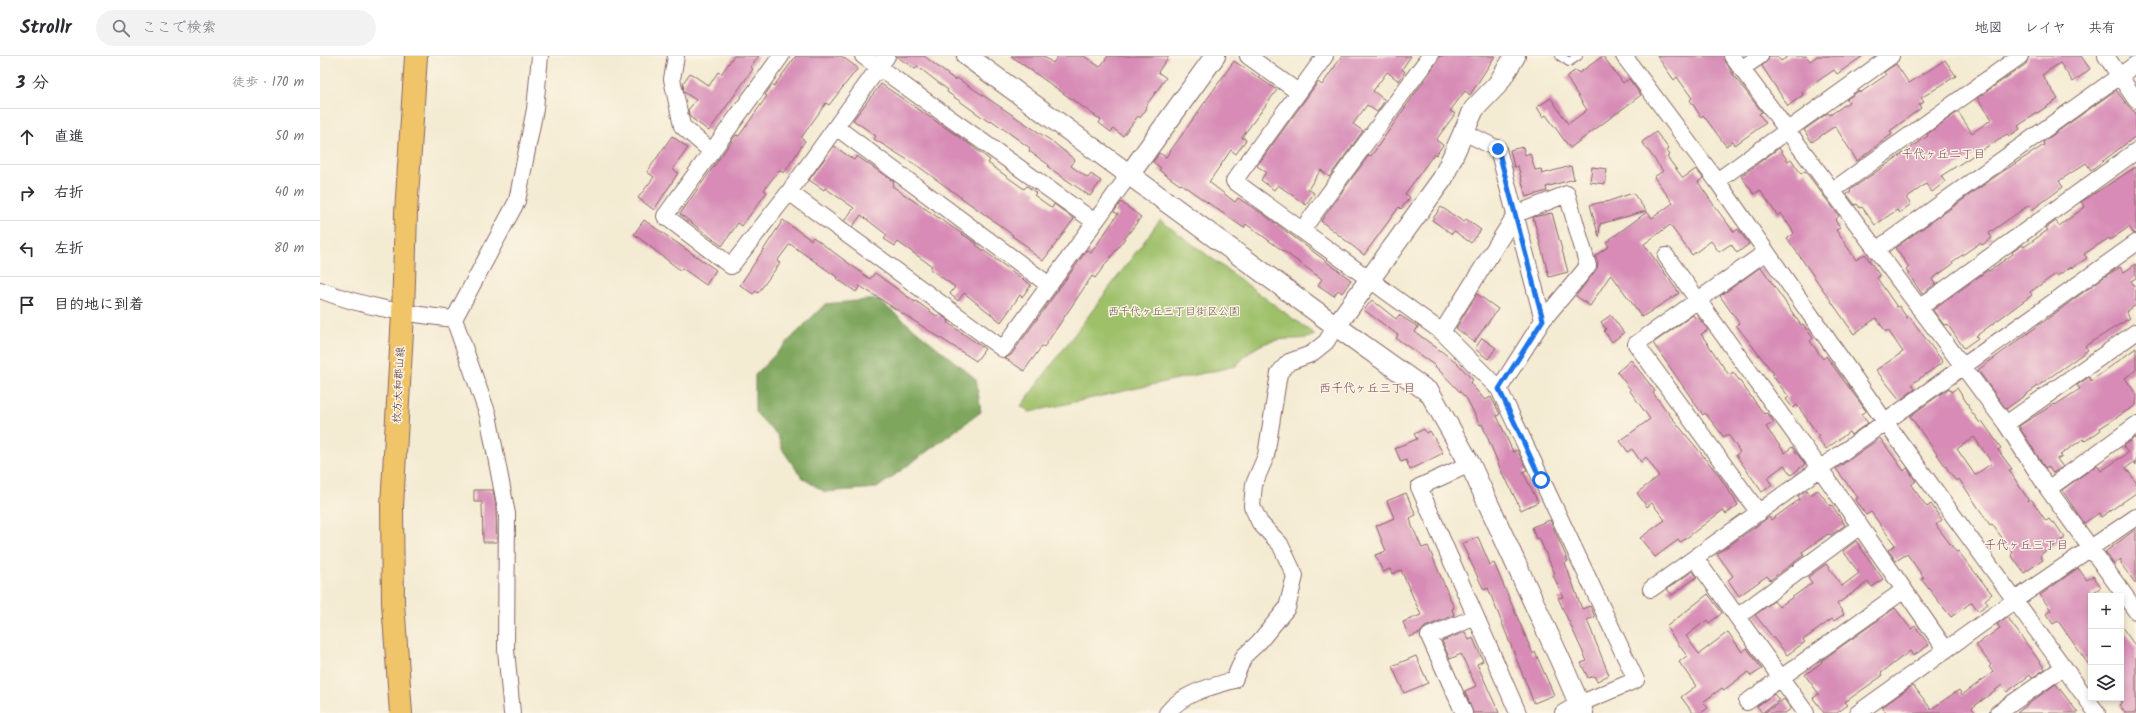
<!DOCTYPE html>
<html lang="ja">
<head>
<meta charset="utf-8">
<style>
  :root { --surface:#fff; --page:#f2f2f3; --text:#2b2b33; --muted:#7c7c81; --line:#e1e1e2 }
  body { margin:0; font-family:Kalam,"Klee One",sans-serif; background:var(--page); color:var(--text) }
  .controls { position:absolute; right:12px; bottom:12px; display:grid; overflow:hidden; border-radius:0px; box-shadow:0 2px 6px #0003 }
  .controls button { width:36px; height:36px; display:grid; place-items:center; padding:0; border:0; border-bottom:1px solid var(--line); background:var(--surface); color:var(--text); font:20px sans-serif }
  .stop { position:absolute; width:12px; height:12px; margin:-9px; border:3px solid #1a73e8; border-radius:50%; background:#fff }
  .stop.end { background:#1a73e8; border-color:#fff; box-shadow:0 1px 4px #0008 }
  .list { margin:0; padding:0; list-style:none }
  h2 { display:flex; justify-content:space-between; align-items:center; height:52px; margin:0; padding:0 16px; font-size:17px }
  h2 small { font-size:13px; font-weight:400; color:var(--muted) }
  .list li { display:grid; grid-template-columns:26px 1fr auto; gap:12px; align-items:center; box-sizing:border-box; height:56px; padding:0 16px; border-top:1px solid var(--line) }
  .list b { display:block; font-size:15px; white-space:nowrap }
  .list em { font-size:13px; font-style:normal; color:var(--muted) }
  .icon { flex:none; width:22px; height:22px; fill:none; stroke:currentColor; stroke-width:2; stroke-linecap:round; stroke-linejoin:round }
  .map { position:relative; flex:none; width:1816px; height:657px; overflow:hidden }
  header { display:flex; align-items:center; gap:24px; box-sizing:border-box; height:56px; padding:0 20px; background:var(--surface); border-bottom:1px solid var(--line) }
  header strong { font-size:19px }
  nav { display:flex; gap:22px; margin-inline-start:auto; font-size:14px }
  .search { width:280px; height:36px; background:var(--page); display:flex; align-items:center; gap:10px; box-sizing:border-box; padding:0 14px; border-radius:22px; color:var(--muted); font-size:15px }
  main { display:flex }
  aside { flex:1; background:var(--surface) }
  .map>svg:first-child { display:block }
  .green { fill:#9dc069; stroke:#74704a }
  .forest { fill:#7ea65d; stroke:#646244 }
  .building { fill:#d78bb6; fill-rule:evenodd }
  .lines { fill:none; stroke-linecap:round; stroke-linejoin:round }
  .service-casing { stroke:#866666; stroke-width:10 }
  .minor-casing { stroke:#866666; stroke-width:18 }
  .tertiary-casing { stroke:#866666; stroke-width:22 }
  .primary-casing { stroke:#866666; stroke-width:24 }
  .service { stroke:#fff; stroke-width:8 }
  .minor { stroke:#fff; stroke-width:16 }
  .tertiary { stroke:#fff; stroke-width:20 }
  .primary { stroke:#f0c469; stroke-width:22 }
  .route { stroke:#1a73e8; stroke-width:5 }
  .labels { text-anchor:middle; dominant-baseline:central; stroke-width:3; stroke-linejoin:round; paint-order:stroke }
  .park-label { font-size:11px; fill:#634f3e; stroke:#fcf5e5 }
  .street-label { font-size:11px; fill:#4a1f2b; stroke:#fcf5e5 }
  .neighbourhood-label { font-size:12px; fill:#7b455c; stroke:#fcf5e5 }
</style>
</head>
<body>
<header>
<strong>Strollr</strong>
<div class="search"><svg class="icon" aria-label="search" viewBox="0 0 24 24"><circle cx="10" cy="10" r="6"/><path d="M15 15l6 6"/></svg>ここで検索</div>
<nav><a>地図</a><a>レイヤ</a><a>共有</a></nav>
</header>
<main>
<aside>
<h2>3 分<small>徒歩 · 170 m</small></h2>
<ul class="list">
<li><svg class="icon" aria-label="ahead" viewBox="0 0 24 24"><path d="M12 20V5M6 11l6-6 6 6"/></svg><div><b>直進</b></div><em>50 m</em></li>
<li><svg class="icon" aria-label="right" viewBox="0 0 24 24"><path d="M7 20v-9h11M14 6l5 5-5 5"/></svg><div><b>右折</b></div><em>40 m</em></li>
<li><svg class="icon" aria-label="left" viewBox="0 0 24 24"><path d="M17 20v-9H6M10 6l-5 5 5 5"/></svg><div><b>左折</b></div><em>80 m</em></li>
<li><svg class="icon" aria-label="arrive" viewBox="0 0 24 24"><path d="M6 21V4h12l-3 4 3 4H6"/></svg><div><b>目的地に到着</b></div></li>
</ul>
</aside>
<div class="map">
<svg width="1816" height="657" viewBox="0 0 1816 657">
  <rect width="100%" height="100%" fill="#fcf5e5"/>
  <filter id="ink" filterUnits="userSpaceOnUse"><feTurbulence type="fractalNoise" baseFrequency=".025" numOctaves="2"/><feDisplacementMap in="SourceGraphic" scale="8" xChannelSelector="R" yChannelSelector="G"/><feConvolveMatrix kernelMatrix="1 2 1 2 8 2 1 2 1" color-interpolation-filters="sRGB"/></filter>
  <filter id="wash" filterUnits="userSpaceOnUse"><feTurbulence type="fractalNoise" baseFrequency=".012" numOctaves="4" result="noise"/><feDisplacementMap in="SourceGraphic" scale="16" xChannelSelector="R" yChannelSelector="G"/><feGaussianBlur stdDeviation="0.9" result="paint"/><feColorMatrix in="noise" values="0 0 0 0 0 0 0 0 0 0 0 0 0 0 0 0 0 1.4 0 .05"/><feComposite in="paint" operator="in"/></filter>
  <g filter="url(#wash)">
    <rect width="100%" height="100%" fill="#f4ebd3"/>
    <path class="green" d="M 840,164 L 995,279 C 985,283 980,283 970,283 C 944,284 933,291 916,310 L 710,356 L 701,350 Z"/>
    <path class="forest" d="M 557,243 L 656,323 L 661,356 L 557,432 L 505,436 L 482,422 L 462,393 L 458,380 L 435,356 L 435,319 L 505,248 Z"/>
    <g id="blocks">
      <path class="building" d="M 414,0 L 439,0 L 430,11 L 433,13 L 389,75 L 370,61 L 368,54 L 376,44 L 364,36 L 363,27 L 370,17 L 389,30 L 398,16 L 401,18 Z
        M 476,0 L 521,0 L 538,12 L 509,49 L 506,47 L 481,82 L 485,85 L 464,117 L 459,114 L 444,134 L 447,136 L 422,170 L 418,167 L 402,190 L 360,158 L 416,79 L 419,80 L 447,40 L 445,39 L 452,29 L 454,30 Z
        M 576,0 L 604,0 L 635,24 L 637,22 L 733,86 L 755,104 L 751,110 L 768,122 L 771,118 L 781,125 L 770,140 L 728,111 L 729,109 L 709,95 L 710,92 L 671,64 L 669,66 L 627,36 L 628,34 L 597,10 L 595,13 Z
        M 691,0 L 723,0 L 733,7 L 738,0 L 764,0 L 780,11 L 788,0 L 849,0 L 838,16 L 846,22 L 825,51 L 827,52 L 820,62 L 818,60 L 803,80 L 794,73 L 791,76 L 779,67 L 781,64 Z
        M 1022,0 L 1091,0 L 1082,13 L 1085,16 L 1079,25 L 1067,16 L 1053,35 L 1065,44 L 1057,56 L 1047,49 L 1033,68 L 1043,75 L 1009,121 L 1001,114 L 988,133 L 994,137 L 986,149 L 958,129 L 954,134 L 941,124 L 946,116 L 937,110 L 998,26 L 1002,29 Z
        M 1119,0 L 1175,0 L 1150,39 L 1145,35 L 1130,55 L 1135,58 L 1116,84 L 1123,89 L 1116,99 L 1114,98 L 1085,138 L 1090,141 L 1081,153 L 1079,151 L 1044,199 L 1001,165 L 1049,99 L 1051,100 L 1113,12 Z
        M 1283,0 L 1303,27 L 1309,23 L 1321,39 L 1250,92 L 1226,59 L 1223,61 L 1217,51 L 1231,42 L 1248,68 L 1267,54 L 1246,21 L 1256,14 L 1259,17 Z
        M 1337,0 L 1403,0 L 1413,19 L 1442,56 L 1439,58 L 1446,67 L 1415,89 L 1413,85 L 1406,90 L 1383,59 L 1381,61 L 1370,44 L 1372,42 L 1357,21 L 1354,24 Z
        M 1449,0 L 1457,0 L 1461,5 L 1469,0 L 1486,0 L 1490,5 L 1497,0 L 1543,0 L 1517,18 L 1514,14 L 1482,36 L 1483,39 L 1468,50 L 1442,10 L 1448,4 Z
        M 1709,0 L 1761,0 L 1770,13 L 1753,26 L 1740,7 L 1722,19 L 1738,43 L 1698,70 L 1700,73 L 1689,80 L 1687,78 L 1621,120 L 1625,126 L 1612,136 L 1606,128 L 1586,142 L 1591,148 L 1579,157 L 1577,154 L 1555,169 L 1542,151 L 1540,152 L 1537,148 L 1535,149 L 1527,138 L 1531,135 L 1530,134 L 1608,80 L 1607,78 L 1638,56 L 1652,77 L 1672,63 L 1657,42 L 1706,8 Z
        M 1625,4 L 1636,20 L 1601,42 L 1604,46 L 1599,49 L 1601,52 L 1570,75 L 1572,78 L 1537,105 L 1515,70 L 1492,86 L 1484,74 L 1508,57 L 1510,59 L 1529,46 L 1527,43 L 1539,35 L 1540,37 L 1566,19 L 1564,16 L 1576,8 L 1589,27 Z
        M 914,5 L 957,34 L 922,81 L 926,84 L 916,98 L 911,94 L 889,126 L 915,146 L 918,142 L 943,158 L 1031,224 L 1022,237 L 1018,234 L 1014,240 L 998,229 L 1002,223 L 926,168 L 924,172 L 861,128 L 860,129 L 839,114 L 841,112 L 833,106 L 839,97 L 846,101 Z
        M 561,28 L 648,87 L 670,104 L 668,107 L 704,133 L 707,130 L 716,137 L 714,139 L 732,152 L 734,148 L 754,163 L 723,205 L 707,193 L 708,191 L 692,180 L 693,179 L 599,111 L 554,83 L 556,80 L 533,64 Z
        M 1796,34 L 1808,50 L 1816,57 L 1816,80 L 1771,114 L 1766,107 L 1739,125 L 1743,131 L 1712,154 L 1709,149 L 1669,177 L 1672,182 L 1662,189 L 1660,187 L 1632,206 L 1633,208 L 1612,223 L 1615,228 L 1602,238 L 1586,214 L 1589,211 L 1575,192 L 1679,118 L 1724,89 L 1723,86 Z
        M 1336,76 L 1349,93 L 1347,95 L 1350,99 L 1347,101 L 1363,122 L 1376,113 L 1383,122 L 1378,126 L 1395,151 L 1414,176 L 1418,173 L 1429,188 L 1417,197 L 1411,188 L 1399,196 L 1391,185 L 1372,199 L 1350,169 L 1324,188 L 1359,237 L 1322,261 L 1291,218 L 1270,250 L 1256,240 L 1277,212 L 1278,206 L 1275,200 L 1289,190 L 1286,186 L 1327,156 L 1332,162 L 1353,147 L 1334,121 L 1343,115 L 1322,86 Z
        M 352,80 L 368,92 L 353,113 L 358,117 L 334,154 L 318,142 L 334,121 L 327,116 Z
        M 514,90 L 534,104 L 537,100 L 557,114 L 574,126 L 572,130 L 657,188 L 656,189 L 711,229 L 702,241 L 700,239 L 681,266 L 644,237 L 638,245 L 630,238 L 635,231 L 610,213 L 612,210 L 578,186 L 575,190 L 564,183 L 567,179 L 541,159 L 532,171 L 524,165 L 534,152 L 505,132 L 504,134 L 489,124 Z
        M 1203,91 L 1205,99 L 1210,97 L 1215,114 L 1221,113 L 1222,118 L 1251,110 L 1254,123 L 1226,131 L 1227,135 L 1206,141 L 1198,110 L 1194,111 L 1190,94 Z
        M 1459,92 L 1468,105 L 1471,103 L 1481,118 L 1485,115 L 1519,160 L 1515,164 L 1520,172 L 1516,174 L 1536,204 L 1545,198 L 1560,220 L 1557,222 L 1577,251 L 1579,250 L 1587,262 L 1589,260 L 1623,306 L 1592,328 L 1595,333 L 1580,344 L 1556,314 L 1583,296 L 1568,274 L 1566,276 L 1556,262 L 1534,278 L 1467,182 L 1474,177 L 1461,157 L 1458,160 L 1440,134 L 1434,138 L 1421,120 Z
        M 1272,111 L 1287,113 L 1285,128 L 1270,126 Z
        M 1816,111 L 1816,178 L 1814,178 L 1809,171 L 1790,184 L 1789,182 L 1764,198 L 1767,202 L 1752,212 L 1751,211 L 1737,220 L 1736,218 L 1710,236 L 1712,239 L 1656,280 L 1658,282 L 1644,292 L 1627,268 L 1624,269 L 1613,254 L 1668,214 L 1669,215 L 1693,198 L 1692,196 L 1703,189 L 1704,191 L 1728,174 L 1726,172 L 1736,165 L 1739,170 L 1765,151 L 1761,146 Z
        M 1313,137 L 1326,155 L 1280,168 L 1279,181 L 1270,149 L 1283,146 L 1283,147 Z
        M 801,146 L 821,161 L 775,222 L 772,220 L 724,291 L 722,290 L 704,315 L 685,302 L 691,299 L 767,194 L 771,197 L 798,158 L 794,156 Z
        M 1121,151 L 1144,166 L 1146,163 L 1161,174 L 1151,187 L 1134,175 L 1132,178 L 1112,164 Z
        M 1232,157 L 1248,216 L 1229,221 L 1213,161 Z
        M 324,164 L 396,214 L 386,229 L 362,212 L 360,214 L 314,178 Z
        M 463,164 L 491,184 L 493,181 L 550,223 L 555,217 L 595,246 L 596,245 L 618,261 L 620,258 L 629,265 L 628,267 L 665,293 L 656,305 L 540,230 L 536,236 L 516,222 L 517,221 L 470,188 L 457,205 L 460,207 L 438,237 L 436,235 L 433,238 L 420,229 Z
        M 1816,208 L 1816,222 L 1811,225 L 1816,232 L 1816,249 L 1806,256 L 1810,262 L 1765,290 L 1768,294 L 1686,353 L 1658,314 L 1784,221 L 1800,211 L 1804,216 Z
        M 1441,211 L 1481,269 L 1483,268 L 1493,282 L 1490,285 L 1503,303 L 1506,300 L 1546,355 L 1541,358 L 1548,367 L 1531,379 L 1529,376 L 1506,393 L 1497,381 L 1499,380 L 1477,349 L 1473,352 L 1466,343 L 1469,341 L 1452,319 L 1454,318 L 1416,269 L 1419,267 L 1400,240 Z
        M 1157,238 L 1178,253 L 1154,286 L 1136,272 Z
        M 1052,244 L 1076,263 L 1079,259 L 1098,271 L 1095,276 L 1136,306 L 1153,324 L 1150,327 L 1165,344 L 1171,341 L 1180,358 L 1177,360 L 1193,396 L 1197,394 L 1207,414 L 1203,416 L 1218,446 L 1201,454 L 1186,423 L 1185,424 L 1162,368 L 1160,369 L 1147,343 L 1114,309 L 1076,282 L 1078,279 L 1044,254 Z
        M 1291,259 L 1304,277 L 1292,286 L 1284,275 L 1286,273 L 1281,266 Z
        M 1373,259 L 1375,262 L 1377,260 L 1388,274 L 1381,278 L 1409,319 L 1413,316 L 1444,358 L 1447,357 L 1454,366 L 1446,371 L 1465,397 L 1472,391 L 1485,408 L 1471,419 L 1464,409 L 1447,422 L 1452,429 L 1442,436 L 1416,399 L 1420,396 L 1408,378 L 1404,381 L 1385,357 L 1383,359 L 1333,287 Z
        M 1162,282 L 1176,292 L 1168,303 L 1155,293 Z
        M 1816,292 L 1816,314 L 1805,322 L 1816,338 L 1816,349 L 1780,372 L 1781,374 L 1765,385 L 1763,383 L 1740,399 L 1742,400 L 1737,403 L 1743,411 L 1733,417 L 1728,410 L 1725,412 L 1699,370 L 1734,348 L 1735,349 L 1760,333 L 1757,329 L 1769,321 L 1771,325 Z
        M 1311,304 L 1335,335 L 1333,337 L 1353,363 L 1398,418 L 1418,449 L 1406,458 L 1403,454 L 1360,487 L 1358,484 L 1335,501 L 1320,482 L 1345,464 L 1332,447 L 1327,451 L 1317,437 L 1339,420 L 1326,401 L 1321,406 L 1312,393 L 1308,396 L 1300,385 L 1330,363 L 1310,335 L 1311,334 L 1297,316 Z
        M 1629,332 L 1631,336 L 1637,332 L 1649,350 L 1648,351 L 1660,367 L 1662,365 L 1681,392 L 1678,394 L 1692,413 L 1689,414 L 1709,445 L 1711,443 L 1726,465 L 1729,463 L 1732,467 L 1734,466 L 1745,482 L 1720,499 L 1723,504 L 1704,517 L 1691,499 L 1693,497 L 1672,468 L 1670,469 L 1639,423 L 1636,425 L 1590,360 ZM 1654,381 L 1672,407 L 1655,419 L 1637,393 Z
        M 1104,373 L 1106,377 L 1110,375 L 1123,397 L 1090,414 L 1086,404 L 1081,406 L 1075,392 L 1097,383 L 1094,378 Z
        M 1816,381 L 1816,409 L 1814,406 L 1806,412 L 1816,426 L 1816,437 L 1781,461 L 1779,457 L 1764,467 L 1742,434 L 1777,409 L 1781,415 L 1808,397 L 1803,390 Z
        M 1560,382 L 1584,415 L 1587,412 L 1596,425 L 1591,429 L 1607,451 L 1611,448 L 1622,464 L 1616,469 L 1636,496 L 1638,495 L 1672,538 L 1665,544 L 1668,548 L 1658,555 L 1652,546 L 1631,561 L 1601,523 L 1604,522 L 1587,498 L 1576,505 L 1568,494 L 1575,489 L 1551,456 L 1546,459 L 1535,444 L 1538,442 L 1516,413 Z
        M 154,434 L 173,434 L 176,451 L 177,486 L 163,486 L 162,446 L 154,446 Z
        M 1487,434 L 1490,439 L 1498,434 L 1510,450 L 1512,449 L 1525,469 L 1511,479 L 1508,478 L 1482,496 L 1484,499 L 1450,524 L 1447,520 L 1419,540 L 1408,524 L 1413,520 L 1397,498 L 1449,461 L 1451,464 L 1480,443 L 1478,440 Z
        M 1086,437 L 1096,459 L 1090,462 L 1092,470 L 1102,492 L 1108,490 L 1134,552 L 1132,553 L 1134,559 L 1105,571 L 1100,577 L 1089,581 L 1083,566 L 1101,559 L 1081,514 L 1072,518 L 1070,513 L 1063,516 L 1055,499 L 1066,495 L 1056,470 L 1074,462 L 1067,445 Z
        M 1230,464 L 1248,505 L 1245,507 L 1262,553 L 1270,550 L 1275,561 L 1267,564 L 1289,619 L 1277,625 L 1274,620 L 1268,622 L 1261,607 L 1267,605 L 1238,542 L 1243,541 L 1233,519 L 1235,518 L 1219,482 L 1216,483 L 1212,471 Z
        M 1816,473 L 1816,528 L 1801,508 L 1801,503 L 1794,508 L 1785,496 Z
        M 1158,481 L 1170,509 L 1174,507 L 1213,598 L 1215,596 L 1234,639 L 1214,647 L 1168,532 L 1164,534 L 1142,488 Z
        M 1536,485 L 1563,523 L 1552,531 L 1548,526 L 1517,548 L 1524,558 L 1514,565 L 1512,563 L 1483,584 L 1485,586 L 1467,599 L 1435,559 L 1454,545 L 1459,551 L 1492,527 L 1488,521 L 1506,508 L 1522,530 L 1539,517 L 1523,495 Z
        M 1758,512 L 1767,524 L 1773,520 L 1781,531 L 1771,538 L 1771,612 L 1738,565 L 1733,568 L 1726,558 L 1731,554 L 1720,539 Z
        M 1373,515 L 1377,521 L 1352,539 L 1347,533 Z
        M 1388,538 L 1402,557 L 1389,567 L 1387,564 L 1366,580 L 1379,598 L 1408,576 L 1422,596 L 1427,592 L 1442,613 L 1431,620 L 1428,616 L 1404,634 L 1402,632 L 1383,646 L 1388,652 L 1381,657 L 1373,657 L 1361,641 L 1376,630 L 1359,606 L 1367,600 L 1346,571 Z
        M 1575,552 L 1591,573 L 1595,570 L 1609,589 L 1593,600 L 1590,595 L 1561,617 L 1562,620 L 1525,646 L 1528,649 L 1517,657 L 1504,657 L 1493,642 L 1499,638 L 1485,619 L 1502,606 L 1501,605 Z
        M 1687,561 L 1725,613 L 1712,622 L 1710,619 L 1687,636 L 1682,629 L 1652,652 L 1656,657 L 1566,657 L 1562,651 L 1593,629 L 1611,653 L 1639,634 L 1642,639 L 1673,616 L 1669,611 L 1671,609 L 1656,589 L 1680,572 L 1677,568 Z
        M 1801,570 L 1816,591 L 1816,657 L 1805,657 L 1799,649 L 1801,647 Z
        M 1145,576 L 1149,584 L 1153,582 L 1163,605 L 1157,608 L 1179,657 L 1153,657 L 1145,635 L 1156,630 L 1141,598 L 1130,603 L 1122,585 Z
        M 1096,600 L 1108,627 L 1084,637 L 1072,610 Z
        M 1736,628 L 1758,657 L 1697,657 L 1723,637 Z
        M 1454,638 L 1459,644 L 1442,657 L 1437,650 Z
        M 1464,643 L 1471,653 L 1465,657 L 1444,657 Z"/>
    </g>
  </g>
  <g filter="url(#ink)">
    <use href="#blocks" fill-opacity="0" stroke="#866666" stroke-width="1"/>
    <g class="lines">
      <g class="service-casing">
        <path id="service" d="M 1240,0 L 1249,6 L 1258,0"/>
      </g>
      <g class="minor-casing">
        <path id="minor" d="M 356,0 L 352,23 L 362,70 L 392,96
          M 461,0 L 345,160 L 411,210 L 469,136 L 567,0
          M 543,0 L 775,166
          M 928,0 L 978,36
          M 1005,0 L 914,125 L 1122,276 L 1179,333 L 1316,624 L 1259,648 L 1243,657
          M 1304,0 L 1397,125 L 1566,367 L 1777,657
          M 1412,0 L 1686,368 L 1728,433 L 1816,555
          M 1786,0 L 1816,44
          M 1421,13 L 1440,0
          M 516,71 L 729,229
          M 1142,75 L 1178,93 L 1223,264
          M 1397,125 L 1571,0
          M 1512,135 L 1700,0
          M 469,136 L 683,293 L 809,119
          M 982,174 L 1110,0
          M 1556,194 L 1816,8
          M 1346,200 L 1501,414 L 1626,594
          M 0,234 C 43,251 88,258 134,263
          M 1599,252 L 1816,95
          M 1122,276 L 1196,158 L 1247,138 L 1268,210 L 1223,264 L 1179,333
          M 1686,368 L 1816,276
          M 1150,408 L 1099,431 L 1198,657
          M 1728,433 L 1816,369
          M 1439,457 L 1316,288 L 1446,196
          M 1375,502 L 1486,657
          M 1331,533 C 1493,419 1654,302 1816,187
          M 1417,561 L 1540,470
          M 1427,646 L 1584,534
          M 192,657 L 186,594 L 187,458 L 168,359 L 134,263 L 197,145 L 215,53 L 220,0
          M 847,657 C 863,637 890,631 914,624 L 924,600 L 939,586 L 967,552 L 975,520 L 960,488 L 940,467 L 932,450 L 934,428 L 946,400 L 959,317 L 969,306 L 991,298 L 1006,286 L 1016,270
          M 1144,657 L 1109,580 L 1156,561
          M 1538,657 L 1695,544 L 1816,461
          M 1678,657 L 1744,611"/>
      </g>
      <g class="tertiary-casing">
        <path id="tertiary" d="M 647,0 L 1016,270 L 1110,337 L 1150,408 L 1242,608 L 1263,657
          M 809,119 L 895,0
          M 1016,270 L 1123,122 L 1154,53 L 1178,28 L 1195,0"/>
      </g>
      <g class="primary-casing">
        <path id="primary" d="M 81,657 L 73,547 L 72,450 L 83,258 L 86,157 L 96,0"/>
      </g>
      <use href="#service" class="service"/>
      <use href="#minor" class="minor"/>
      <use href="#tertiary" class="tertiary"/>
      <use href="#primary" class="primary"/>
    </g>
  </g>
  <g class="lines" filter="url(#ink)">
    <path class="route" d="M 1178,93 L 1223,264 L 1179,333 L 1221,424"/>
  </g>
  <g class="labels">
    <g class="park-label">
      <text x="854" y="256">西千代ヶ丘三丁目街区公園</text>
    </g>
    <g class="street-label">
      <text transform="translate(79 329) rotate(-87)">枚方大和郡山線</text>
    </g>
    <g class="neighbourhood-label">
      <text x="1623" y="98">千代ヶ丘二丁目</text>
      <text x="1047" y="332">西千代ヶ丘三丁目</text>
      <text x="1706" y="489">千代ヶ丘三丁目</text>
    </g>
  </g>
</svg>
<div class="controls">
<button>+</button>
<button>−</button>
<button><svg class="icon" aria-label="layers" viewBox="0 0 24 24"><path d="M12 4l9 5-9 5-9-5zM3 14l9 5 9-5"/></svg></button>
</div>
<div class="stop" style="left:1221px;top:424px"></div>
<div class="stop end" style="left:1178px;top:93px"></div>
</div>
</main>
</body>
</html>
